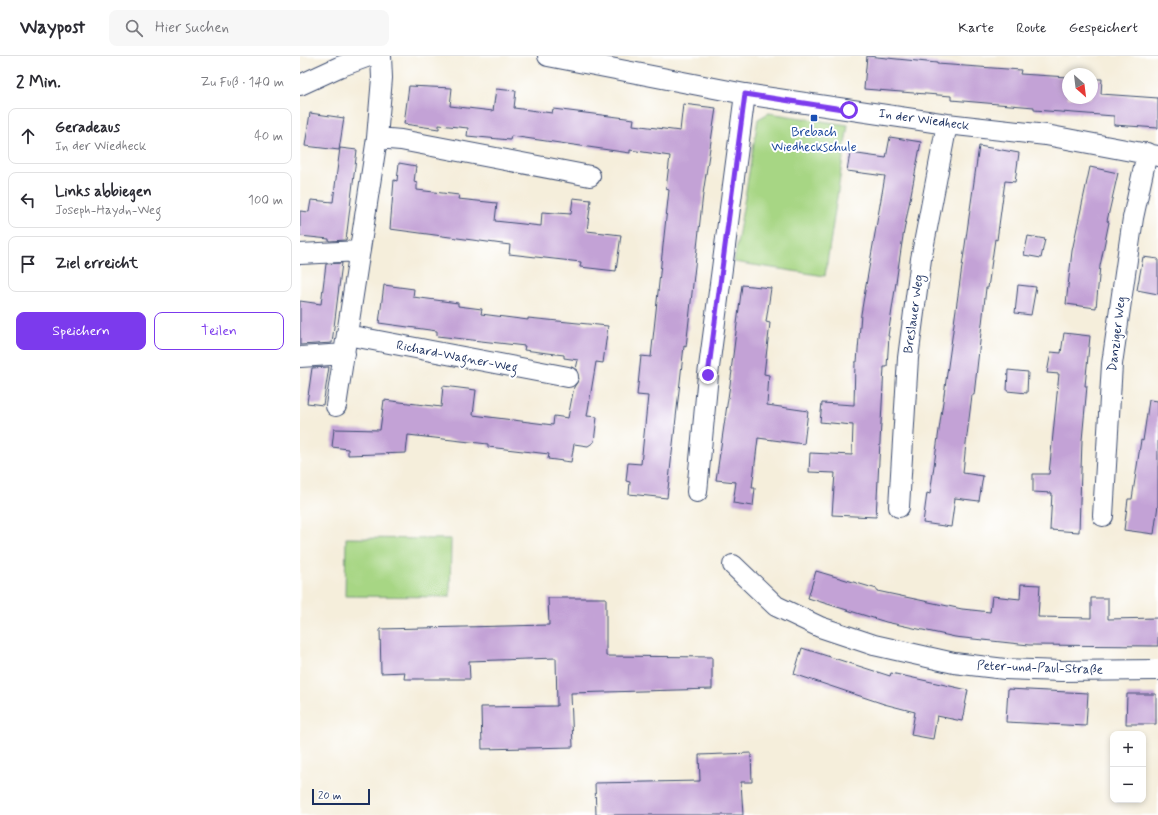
<!DOCTYPE html>
<html lang="de">
<head>
<meta charset="utf-8">
<style>
  :root { --surface:#fff; --page:#f7f7f7; --text:#2b2b33; --muted:#7c7c81; --line:#e1e1e2; --accent:#7c3aed }
  body { margin:0; font-family:Mynerve,sans-serif; background:var(--page); color:var(--text) }
  .controls { position:absolute; right:12px; bottom:12px; display:grid; overflow:hidden; border-radius:8px; box-shadow:0 2px 6px #0003 }
  .controls button { width:36px; height:36px; display:grid; place-items:center; padding:0; border:0; border-bottom:1px solid var(--line); background:var(--surface); color:var(--text); font:20px sans-serif }
  .compass { position:absolute; left:762px; top:12px; width:36px; height:36px; border-radius:50%; background:var(--surface); box-shadow:0 2px 6px #0003; rotate:152deg }
  .scale { position:absolute; left:12px; bottom:10px; width:58px; box-sizing:border-box; padding-left:4px; border:2px solid #1b2f5e; border-top:0; font-size:11px; line-height:14px; white-space:nowrap; color:#1b2f5e; -webkit-text-stroke:3px #fff; paint-order:stroke }
  .stop { position:absolute; width:12px; height:12px; margin:-9px; border:3px solid #7c3aed; border-radius:50%; background:#fff }
  .stop.end { background:#7c3aed; border-color:#fff; box-shadow:0 1px 4px #0008 }
  .list { margin:0; padding:0; list-style:none }
  h2 { display:flex; justify-content:space-between; align-items:center; height:52px; margin:0; padding:0 16px; font-size:17px }
  h2 small { font-size:13px; font-weight:400; color:var(--muted) }
  .list li { display:grid; grid-template-columns:26px 1fr auto; gap:12px; align-items:center; box-sizing:border-box; height:56px; margin:0 8px 8px; padding:0 8px; border:1px solid var(--line); border-radius:8px }
  .list b { display:block; font-size:15px; white-space:nowrap }
  .list p { margin:0; font-size:13px; white-space:nowrap; color:var(--muted) }
  .list em { font-size:13px; font-style:normal; color:var(--muted) }
  .actions { display:flex; gap:8px; padding:12px 16px }
  .actions a { flex:1; padding:9px 0; border:1px solid var(--accent); border-radius:8px; text-align:center; font-size:14px; color:var(--accent) }
  .actions .main { background:var(--accent); color:#fff }
  .icon { flex:none; width:22px; height:22px; fill:none; stroke:currentColor; stroke-width:2; stroke-linecap:round; stroke-linejoin:round }
  .map { position:relative; flex:none; width:858px; height:759px; overflow:hidden }
  header { display:flex; align-items:center; gap:24px; box-sizing:border-box; height:56px; padding:0 20px; background:var(--surface); border-bottom:1px solid var(--line) }
  header strong { font-size:19px }
  nav { display:flex; gap:22px; margin-inline-start:auto; font-size:14px }
  .search { width:280px; height:36px; background:var(--page); display:flex; align-items:center; gap:10px; box-sizing:border-box; padding:0 14px; border-radius:8px; color:var(--muted); font-size:15px }
  main { display:flex }
  aside { flex:1; background:var(--surface) }
  .map>svg:first-child { display:block }
  .green { fill:#a7d684; stroke:#618271 }
  .building { fill:#c3a2d6 }
  .lines { fill:none; stroke-linecap:round; stroke-linejoin:round }
  .minor-casing { stroke:#3c4c71; stroke-width:22 }
  .minor { stroke:#fff; stroke-width:20 }
  .route { stroke:#7c3aed; stroke-width:5 }
  .transit-dot { fill:#1a4fb4; stroke:#fff; stroke-width:1.5 }
  .labels { text-anchor:middle; dominant-baseline:central; stroke-width:4; stroke-linejoin:round; paint-order:stroke }
  .street-label { font-size:13px; fill:#1b2f5e; stroke:#fff }
  .transit-label { font-size:13px; fill:#164399; stroke:#fff }
</style>
</head>
<body>
<header>
<strong>Waypost</strong>
<div class="search"><svg class="icon" aria-label="search" viewBox="0 0 24 24"><circle cx="10" cy="10" r="6"/><path d="M15 15l6 6"/></svg>Hier suchen</div>
<nav><a>Karte</a><a>Route</a><a>Gespeichert</a></nav>
</header>
<main>
<aside>
<h2>2 Min.<small>Zu Fuß · 140 m</small></h2>
<ul class="list">
<li><svg class="icon" aria-label="ahead" viewBox="0 0 24 24"><path d="M12 20V5M6 11l6-6 6 6"/></svg><div><b>Geradeaus</b><p>In der Wiedheck</p></div><em>40 m</em></li>
<li><svg class="icon" aria-label="left" viewBox="0 0 24 24"><path d="M17 20v-9H6M10 6l-5 5 5 5"/></svg><div><b>Links abbiegen</b><p>Joseph-Haydn-Weg</p></div><em>100 m</em></li>
<li><svg class="icon" aria-label="arrive" viewBox="0 0 24 24"><path d="M6 21V4h12l-3 4 3 4H6"/></svg><div><b>Ziel erreicht</b></div></li>
</ul>
<div class="actions"><a class="main">Speichern</a><a>Teilen</a></div>
</aside>
<div class="map">
<svg width="858" height="759" viewBox="0 0 858 759">
  <rect width="100%" height="100%" fill="#fff"/>
  <filter id="ink" filterUnits="userSpaceOnUse"><feTurbulence type="fractalNoise" baseFrequency=".025" numOctaves="2"/><feDisplacementMap in="SourceGraphic" scale="8" xChannelSelector="R" yChannelSelector="G"/><feConvolveMatrix kernelMatrix="1 2 1 2 8 2 1 2 1" color-interpolation-filters="sRGB"/></filter>
  <filter id="wash" filterUnits="userSpaceOnUse"><feTurbulence type="fractalNoise" baseFrequency=".012" numOctaves="4" result="noise"/><feDisplacementMap in="SourceGraphic" scale="16" xChannelSelector="R" yChannelSelector="G"/><feGaussianBlur stdDeviation="0.9" result="paint"/><feColorMatrix in="noise" values="0 0 0 0 0 0 0 0 0 0 0 0 0 0 0 0 0 1.4 0 .05"/><feComposite in="paint" operator="in"/></filter>
  <g filter="url(#wash)">
    <rect width="100%" height="100%" fill="#f5eedb"/>
    <path class="green" d="M 469,57 L 548,69 L 525,220 L 434,206 L 458,63 Z
      M 46,482 L 151,483 L 150,541 L 45,540 Z"/>
    <g id="blocks">
      <path class="building" d="M 567,0 L 637,7 L 637,8 L 721,14 L 720,18 L 768,21 L 768,42 L 792,42 L 792,23 L 802,23 L 801,38 L 858,42 L 858,72 L 814,69 L 814,60 L 734,54 L 734,51 L 651,44 L 651,40 L 564,33 Z
        M 109,30 L 152,32 L 150,50 L 193,55 L 196,33 L 216,35 L 214,52 L 252,57 L 253,53 L 334,63 L 333,69 L 380,75 L 383,48 L 416,52 L 403,138 L 386,291 L 384,290 L 367,442 L 329,438 L 330,426 L 326,425 L 328,407 L 341,408 L 348,340 L 337,339 L 341,300 L 351,301 L 369,134 L 366,133 L 370,100 L 330,94 L 330,97 L 211,80 L 210,84 L 167,80 L 168,72 L 139,69 L 139,73 L 104,68 Z
        M 10,57 L 44,62 L 39,94 L 5,90 Z
        M 590,81 L 621,86 L 603,180 L 588,280 L 589,280 L 587,311 L 584,311 L 576,461 L 532,459 L 535,417 L 509,416 L 510,397 L 552,399 L 553,369 L 520,366 L 522,347 L 554,349 L 555,306 L 557,306 L 561,258 L 585,120 L 547,115 L 550,97 L 586,102 Z
        M 679,90 L 719,97 L 715,126 L 705,125 L 697,184 L 695,183 L 688,232 L 686,232 L 674,339 L 672,339 L 666,387 L 663,417 L 683,420 L 679,445 L 655,442 L 651,471 L 623,467 L 627,437 L 630,438 Z
        M 40,92 L 57,94 L 46,184 L 29,185 L 29,183 L 0,180 L 0,155 L 9,156 L 11,144 L 33,146 Z
        M 99,107 L 116,110 L 114,126 L 117,127 L 117,134 L 159,139 L 158,143 L 197,147 L 195,165 L 241,170 L 242,156 L 271,158 L 273,142 L 291,144 L 287,175 L 321,179 L 316,215 L 280,211 L 281,206 L 209,198 L 210,189 L 90,173 L 94,124 L 97,125 Z
        M 790,111 L 818,117 L 807,165 L 809,166 L 800,210 L 796,252 L 766,248 L 772,195 Z
        M 728,180 L 745,183 L 741,202 L 724,199 Z
        M 843,201 L 858,203 L 858,238 L 837,234 Z
        M 42,207 L 32,287 L 0,289 L 0,245 L 21,248 L 26,208 Z
        M 84,229 L 114,233 L 113,241 L 158,247 L 158,250 L 182,253 L 181,258 L 228,264 L 228,262 L 308,270 L 303,307 L 296,306 L 287,360 L 297,361 L 294,386 L 288,390 L 274,388 L 271,406 L 248,403 L 249,398 L 188,391 L 188,388 L 108,379 L 106,397 L 48,399 L 48,393 L 32,391 L 34,373 L 80,374 L 84,344 L 141,351 L 143,330 L 176,334 L 173,359 L 253,369 L 254,360 L 268,362 L 274,331 L 279,323 L 276,313 L 278,304 L 264,302 L 264,299 L 224,294 L 225,290 L 137,280 L 137,275 L 79,267 Z
        M 442,229 L 471,232 L 466,266 L 470,267 L 464,318 L 469,319 L 467,349 L 508,355 L 504,388 L 458,382 L 452,432 L 455,432 L 453,450 L 433,447 L 436,426 L 416,424 L 432,315 L 431,315 Z
        M 718,229 L 736,231 L 731,259 L 715,257 Z
        M 764,277 L 790,280 L 785,330 L 787,330 L 782,384 L 779,476 L 750,474 L 752,437 L 733,436 L 733,418 L 749,418 L 759,318 L 747,317 L 751,296 L 761,297 Z
        M 29,311 L 23,349 L 7,347 L 12,312 Z
        M 708,314 L 728,316 L 727,337 L 707,335 Z
        M 849,344 L 858,345 L 858,449 L 854,478 L 824,474 L 828,443 L 832,443 L 841,384 L 843,385 Z
        M 516,515 L 577,533 L 577,535 L 662,553 L 690,556 L 692,540 L 720,543 L 721,528 L 740,529 L 738,561 L 791,562 L 791,542 L 808,542 L 808,563 L 858,562 L 858,590 L 729,589 L 655,581 L 586,566 L 508,542 Z
        M 248,542 L 306,542 L 306,600 L 412,601 L 412,633 L 271,637 L 273,691 L 182,693 L 181,651 L 257,650 L 256,602 L 169,605 L 170,623 L 104,623 L 105,616 L 81,617 L 80,573 L 249,569 Z
        M 502,592 L 590,620 L 591,617 L 668,634 L 662,665 L 637,660 L 633,683 L 611,679 L 615,656 L 584,648 L 494,618 Z
        M 708,633 L 788,637 L 786,670 L 706,666 Z
        M 827,638 L 856,638 L 856,668 L 826,668 Z
        M 451,697 L 452,726 L 441,726 L 443,759 L 296,759 L 295,727 L 400,725 L 399,699 Z"/>
    </g>
  </g>
  <g filter="url(#ink)">
    <use href="#blocks" fill-opacity="0" stroke="#3c4c71" stroke-width="1"/>
    <g class="lines">
      <g class="minor-casing">
        <path id="minor" d="M 248,0 L 445,38 L 647,68 L 746,79 L 858,100
          M 0,29 L 39,11 L 69,0
          M 77,82 L 101,84 L 290,120
          M 0,198 L 60,195
          M 47,279 L 268,321
          M 0,301 L 45,298
          M 36,350 L 77,82 L 82,22 L 81,0
          M 397,436 L 408,319 L 445,38
          M 599,451 L 608,302 L 621,203 L 647,68
          M 803,460 L 812,308 L 833,162 L 847,97
          M 433,509 L 476,550 L 520,571 L 574,589 L 654,607 L 705,613 L 761,615 L 858,614"/>
      </g>
      <use href="#minor" class="minor"/>
    </g>
  </g>
  <g class="lines" filter="url(#ink)">
    <path class="route" d="M 408,319 L 445,38 L 549,54"/>
  </g>
  <rect class="transit-dot" x="510" y="58" width="8" height="8" rx="2"/>
  <g class="labels">
    <g class="street-label">
      <text transform="translate(624 64) rotate(8)">In der Wiedheck</text>
      <text transform="translate(614 258) rotate(-82)">Breslauer Weg</text>
      <text transform="translate(817 278) rotate(-83)">Danziger Weg</text>
      <text transform="translate(157 301) rotate(11)">Richard-Wagner-Weg</text>
      <text transform="translate(740 612) rotate(2)">Peter-und-Paul-Straße</text>
    </g>
    <g class="transit-label">
      <text x="514" y="76">Brebach<tspan x="514" dy="15">Wiedheckschule</tspan></text>
    </g>
  </g>
</svg>
<div class="controls">
<button>+</button>
<button>−</button>
</div>
<svg class="compass" viewBox="-18 -18 36 36"><path d="M0-13l5 13h-10z" fill="#e53935"/><path d="M0 13l5-13h-10z" fill="#7c7c81"/></svg>
<div class="scale">20 m</div>
<div class="stop" style="left:549px;top:54px"></div>
<div class="stop end" style="left:408px;top:319px"></div>
</div>
</main>
</body>
</html>
